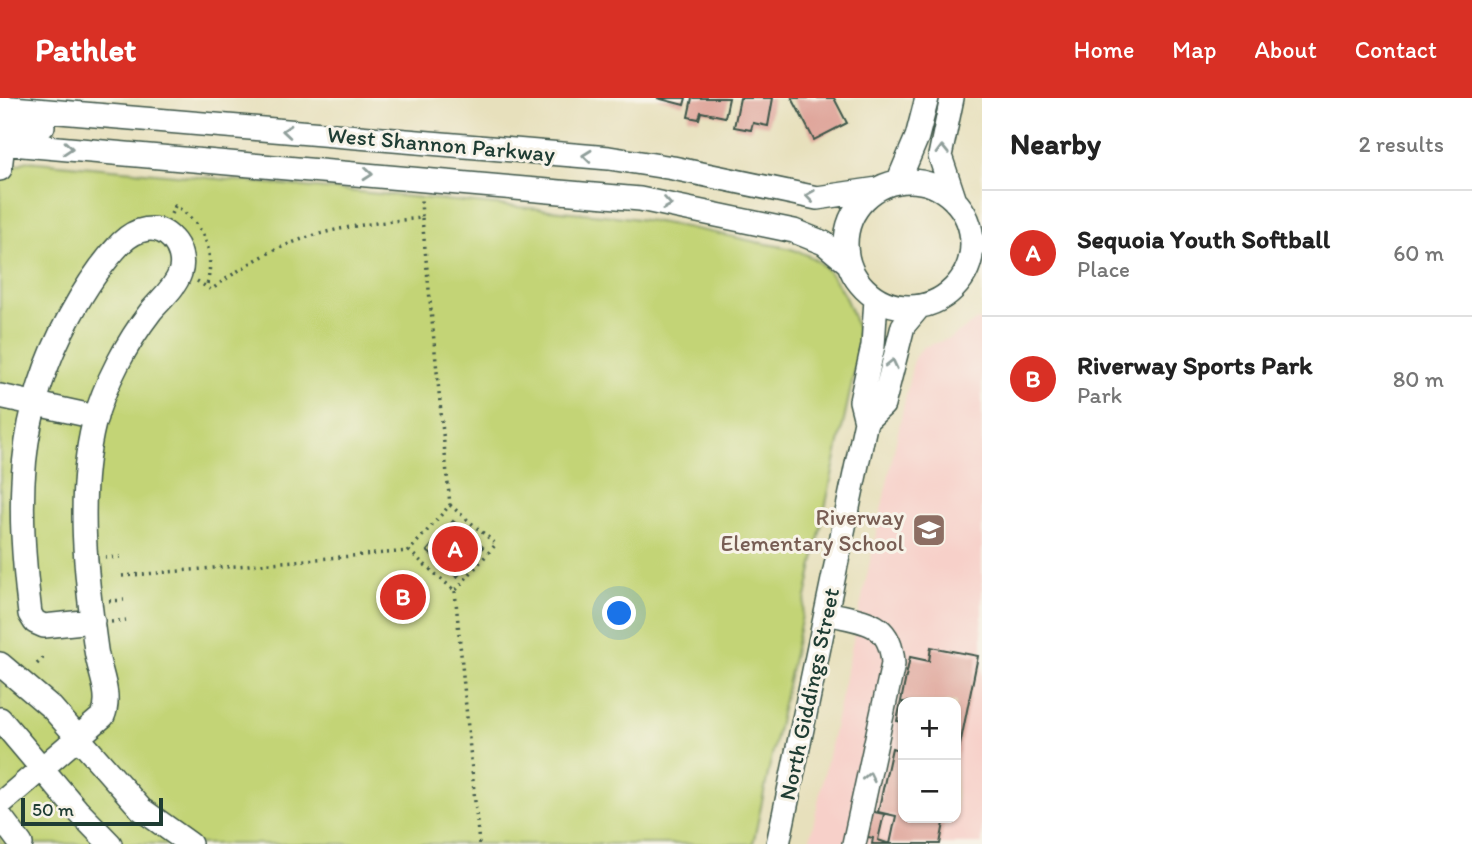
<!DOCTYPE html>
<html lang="en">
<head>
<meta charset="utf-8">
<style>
  :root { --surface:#fff; --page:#f6f6f6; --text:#222; --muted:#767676; --line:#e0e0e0; --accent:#d93025 }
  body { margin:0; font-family:Itim,sans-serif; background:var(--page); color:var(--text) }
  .controls { position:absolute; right:21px; bottom:21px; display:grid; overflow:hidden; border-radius:14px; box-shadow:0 2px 5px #0004 }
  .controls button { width:63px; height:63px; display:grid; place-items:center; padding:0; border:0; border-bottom:2px solid var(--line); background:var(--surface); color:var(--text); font:35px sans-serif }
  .scale { position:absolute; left:21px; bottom:18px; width:142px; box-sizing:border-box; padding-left:7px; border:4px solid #1f3d34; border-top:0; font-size:19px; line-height:24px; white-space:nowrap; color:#1f3d34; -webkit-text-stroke:5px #f7f3e8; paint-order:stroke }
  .you { position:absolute; left:620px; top:516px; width:24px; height:24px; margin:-18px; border:5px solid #fff; border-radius:50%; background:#1a73e8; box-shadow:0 0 0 10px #1a73e833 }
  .badge { display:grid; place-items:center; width:46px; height:46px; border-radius:50%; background:var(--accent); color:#fff; font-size:23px; font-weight:700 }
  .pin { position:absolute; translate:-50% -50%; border:4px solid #fff; box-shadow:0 2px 7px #0006 }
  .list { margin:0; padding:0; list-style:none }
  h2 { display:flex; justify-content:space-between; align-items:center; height:91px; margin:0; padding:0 28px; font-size:30px }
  h2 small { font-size:23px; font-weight:400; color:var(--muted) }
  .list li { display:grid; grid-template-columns:46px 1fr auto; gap:21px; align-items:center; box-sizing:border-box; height:126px; padding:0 28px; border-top:2px solid var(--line) }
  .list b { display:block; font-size:26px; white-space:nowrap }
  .list p { margin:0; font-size:23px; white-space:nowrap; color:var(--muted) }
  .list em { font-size:23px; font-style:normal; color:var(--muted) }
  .map { position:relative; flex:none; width:982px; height:746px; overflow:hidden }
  header { display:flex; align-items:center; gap:42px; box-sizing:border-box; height:98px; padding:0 35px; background:var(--accent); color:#fff }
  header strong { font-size:33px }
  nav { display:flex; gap:38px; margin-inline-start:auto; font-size:24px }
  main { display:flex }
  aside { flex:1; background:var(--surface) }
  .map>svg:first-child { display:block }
  .built { fill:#f7d0c9; fill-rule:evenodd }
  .green { fill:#c3d476; stroke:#718855; stroke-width:2 }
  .building { fill:#dfa49a }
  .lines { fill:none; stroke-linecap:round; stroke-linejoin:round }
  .minor-casing { stroke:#3d5548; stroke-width:26 }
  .path { stroke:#3d5548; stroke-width:3.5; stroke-dasharray:2 5; stroke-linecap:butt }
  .minor { stroke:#fff; stroke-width:23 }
  .oneway { stroke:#8f9e9a }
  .labels { text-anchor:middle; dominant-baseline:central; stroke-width:6; stroke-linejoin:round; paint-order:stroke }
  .street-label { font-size:23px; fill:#1f3d34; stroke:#f7f3e8 }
  .education-label { font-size:23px; fill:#785e54; stroke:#f7f3e8; text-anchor:end }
</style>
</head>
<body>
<header>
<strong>Pathlet</strong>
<nav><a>Home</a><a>Map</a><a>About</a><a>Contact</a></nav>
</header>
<main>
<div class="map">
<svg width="982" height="746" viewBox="0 0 982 746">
  <rect width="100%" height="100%" fill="#f7f3e8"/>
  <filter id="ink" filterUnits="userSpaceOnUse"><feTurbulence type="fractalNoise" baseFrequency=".0143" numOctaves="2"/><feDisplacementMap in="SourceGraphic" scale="14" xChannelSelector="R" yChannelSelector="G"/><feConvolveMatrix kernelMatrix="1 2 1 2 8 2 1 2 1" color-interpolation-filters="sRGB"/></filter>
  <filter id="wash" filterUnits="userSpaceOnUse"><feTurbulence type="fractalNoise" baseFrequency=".00686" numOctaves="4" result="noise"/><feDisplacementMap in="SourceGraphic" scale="28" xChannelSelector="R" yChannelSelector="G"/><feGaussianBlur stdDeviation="1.57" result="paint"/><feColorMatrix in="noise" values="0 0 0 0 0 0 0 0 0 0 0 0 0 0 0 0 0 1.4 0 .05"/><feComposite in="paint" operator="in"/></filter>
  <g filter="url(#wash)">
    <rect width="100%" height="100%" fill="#e7e0bc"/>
    <path class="built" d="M 977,222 L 982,223 L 982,746 L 809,746 L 914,260 L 923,249 L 951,240 ZM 903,604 L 956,604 L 956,720 L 903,720 Z"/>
    <path class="green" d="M 27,63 L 624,119 C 669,125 712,134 756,144 C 776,148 800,150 817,163 C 839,179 860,224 859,252 L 753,746 L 0,746 L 0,77 L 8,78 L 14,68 Z"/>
    <g id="blocks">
      <path class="building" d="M 657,0 L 686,0 L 684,7 Z
        M 692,0 L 729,0 L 725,19 L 701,14 L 699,21 L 688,19 Z
        M 740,0 L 773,0 L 768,28 L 753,25 L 751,32 L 734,29 Z
        M 792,0 L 834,0 L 847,25 L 814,42 Z
        M 453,423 L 483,449 L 457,479 L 427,453 Z
        M 931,549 L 978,558 L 957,662 L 956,604 L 903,604 L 903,624 L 897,623 L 910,559 L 929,563 Z
        M 892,650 L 903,653 L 903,720 L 945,720 L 940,746 L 890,746 L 896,718 L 878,714 Z
        M 869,713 L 884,716 L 878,742 L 890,746 L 872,746 L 873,740 L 864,738 Z"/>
    </g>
  </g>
  <g filter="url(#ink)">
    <use href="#blocks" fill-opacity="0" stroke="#3d5548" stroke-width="2"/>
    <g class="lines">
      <g class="minor-casing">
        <path id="minor" d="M 952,0 L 940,58 L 955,103
          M 0,9 L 609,60 L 673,70 L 817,100 L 878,91
          M 0,28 L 18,25 L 43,28
          M 0,45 L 640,101 L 794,133 L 824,145 L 848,165
          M 0,71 L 3,46
          M846 146a63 63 0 1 1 126 0a63 63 0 1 1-126 0Z
          M 898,84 L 917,39 L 927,0
          M 0,298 L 96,319
          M 866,323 L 883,307 L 903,228 L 919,209
          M 827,515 C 863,524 891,522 893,566 L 854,746
          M 0,566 L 52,610 L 141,711 L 190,746
          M 0,621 L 77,712 L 110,746
          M 0,706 L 103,618 C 112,597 99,574 96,552 C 86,479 76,397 94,325 C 104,287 127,244 151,213 C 161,201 175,190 180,175 C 184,164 180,149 172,141 C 157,124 135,131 121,145 C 100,167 84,192 70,218 C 15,317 17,407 30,516 L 35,524 L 44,528 L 93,523
          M 0,718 L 21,746
          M 778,746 L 866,323 L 861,303 L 873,248 L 876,201"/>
      </g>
      <path class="path" d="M 171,116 L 175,108 C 205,126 215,153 207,187
        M 422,120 L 450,407
        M 197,183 L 211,192 C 285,136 332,129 422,120 L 421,101
        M 450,407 L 496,446 L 455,493 L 409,453 Z
        M 105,460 L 120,459
        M 122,478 L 409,453
        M 455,493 L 479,746
        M 109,503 L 124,502
        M 111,524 L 126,522
        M 37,566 L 46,557"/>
      <use href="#minor" class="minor"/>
    </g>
    <defs><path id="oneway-chevron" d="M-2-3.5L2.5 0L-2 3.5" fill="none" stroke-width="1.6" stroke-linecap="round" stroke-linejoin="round" transform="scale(1.75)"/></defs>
    <g class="oneway">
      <use href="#oneway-chevron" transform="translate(287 33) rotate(-175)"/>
      <use href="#oneway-chevron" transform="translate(68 50) rotate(4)"/>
      <use href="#oneway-chevron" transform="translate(942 52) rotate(-91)"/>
      <use href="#oneway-chevron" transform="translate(587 58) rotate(-174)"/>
      <use href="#oneway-chevron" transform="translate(368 76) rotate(5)"/>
      <use href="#oneway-chevron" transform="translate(810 98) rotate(-172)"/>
      <use href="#oneway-chevron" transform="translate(667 106) rotate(9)"/>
      <use href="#oneway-chevron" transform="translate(892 266) rotate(-77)"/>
      <use href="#oneway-chevron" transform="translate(869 679) rotate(-78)"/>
    </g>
  </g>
  <defs>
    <g id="school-square" transform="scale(1.75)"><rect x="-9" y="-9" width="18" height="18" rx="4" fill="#8d6e63" stroke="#f7f3e8"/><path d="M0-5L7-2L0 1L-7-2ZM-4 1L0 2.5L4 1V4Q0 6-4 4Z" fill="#fff"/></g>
  </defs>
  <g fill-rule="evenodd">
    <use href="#school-square" x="929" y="432"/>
  </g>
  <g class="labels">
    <g class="street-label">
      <text transform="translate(441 46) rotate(5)">West Shannon Parkway</text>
      <text transform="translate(809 596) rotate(-78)">North Giddings Street</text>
    </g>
    <g class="education-label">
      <text x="904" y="419">Riverway<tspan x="904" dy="26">Elementary School</tspan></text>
    </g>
  </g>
</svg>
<div class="controls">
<button>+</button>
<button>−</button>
</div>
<div class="scale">50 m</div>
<div class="you"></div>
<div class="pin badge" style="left:455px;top:451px">A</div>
<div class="pin badge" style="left:403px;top:499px">B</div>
</div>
<aside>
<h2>Nearby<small>2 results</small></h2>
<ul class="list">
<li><span class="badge">A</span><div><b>Sequoia Youth Softball</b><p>Place</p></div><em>60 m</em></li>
<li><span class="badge">B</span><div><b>Riverway Sports Park</b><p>Park</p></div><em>80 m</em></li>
</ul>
</aside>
</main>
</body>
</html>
